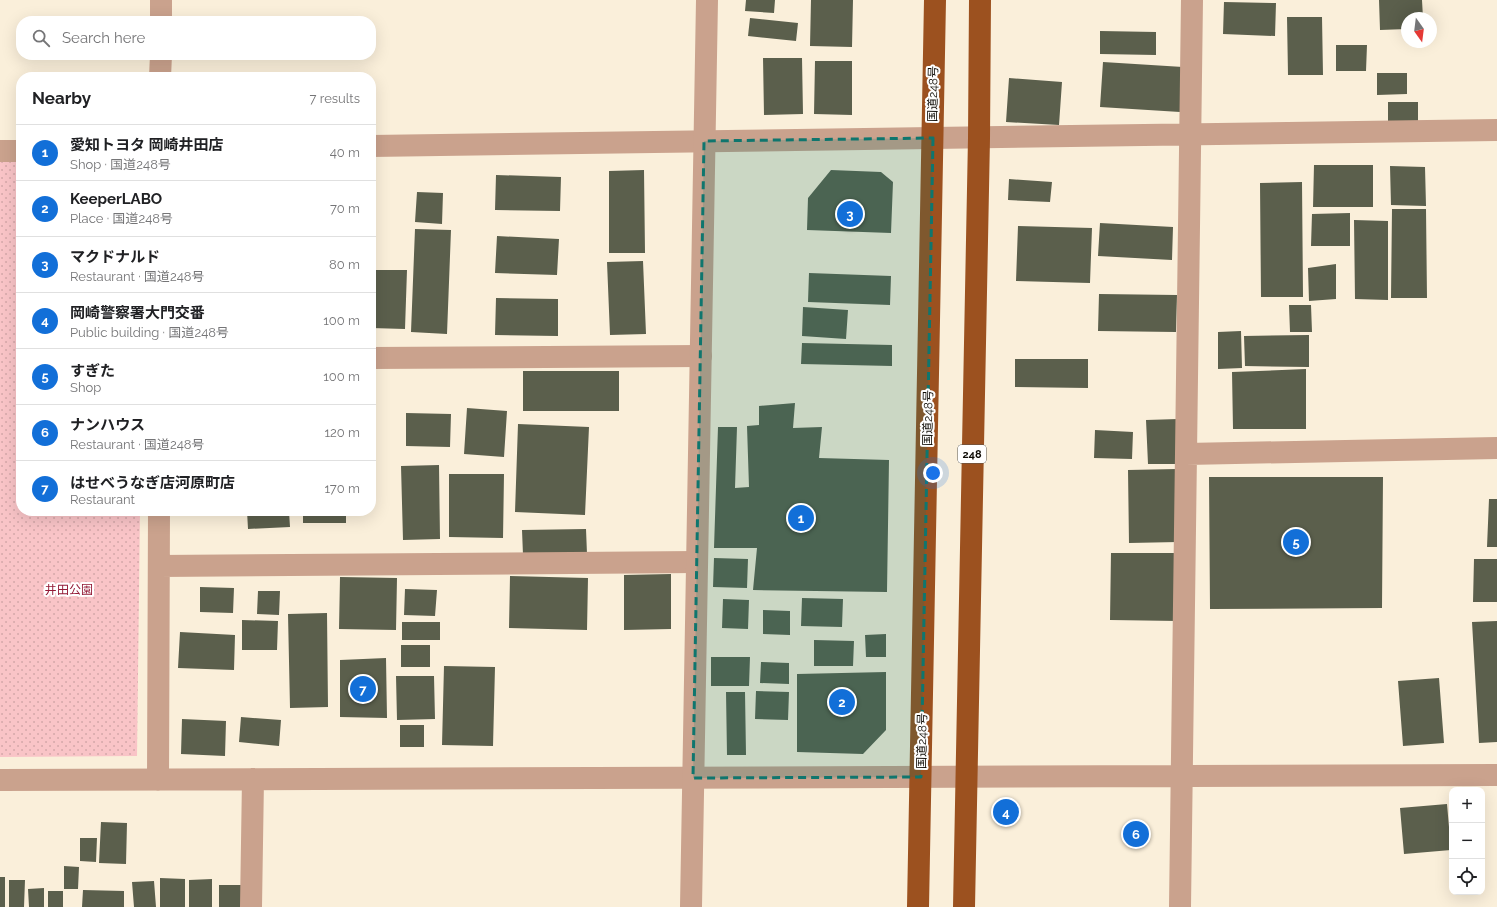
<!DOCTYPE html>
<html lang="en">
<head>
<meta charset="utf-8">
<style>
  :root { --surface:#fff; --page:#f2f2f2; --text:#202124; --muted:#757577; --line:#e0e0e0; --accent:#126fd8 }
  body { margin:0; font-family:Raleway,"Noto Sans JP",sans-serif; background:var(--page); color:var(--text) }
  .controls { position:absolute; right:12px; bottom:12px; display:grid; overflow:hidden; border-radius:8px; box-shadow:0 4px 16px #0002 }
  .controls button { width:36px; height:36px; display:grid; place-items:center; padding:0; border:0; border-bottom:1px solid var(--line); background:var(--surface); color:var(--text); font:20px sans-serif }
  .compass { position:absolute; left:1401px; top:12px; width:36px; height:36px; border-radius:50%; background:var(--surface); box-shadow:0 4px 16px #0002; rotate:166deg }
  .you { position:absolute; left:933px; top:473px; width:14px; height:14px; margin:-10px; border:3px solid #fff; border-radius:50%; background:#1a73e8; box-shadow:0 0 0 6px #1a73e833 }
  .badge { display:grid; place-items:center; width:26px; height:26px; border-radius:50%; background:var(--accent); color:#fff; font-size:13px; font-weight:700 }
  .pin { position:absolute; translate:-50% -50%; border:2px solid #fff; box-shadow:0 1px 4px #0006 }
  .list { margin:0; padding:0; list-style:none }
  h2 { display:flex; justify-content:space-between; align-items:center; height:52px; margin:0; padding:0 16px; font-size:17px }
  h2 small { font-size:13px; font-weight:400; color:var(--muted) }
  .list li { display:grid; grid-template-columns:26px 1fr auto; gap:12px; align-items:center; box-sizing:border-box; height:56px; padding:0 16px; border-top:1px solid var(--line) }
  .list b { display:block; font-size:15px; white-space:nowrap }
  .list p { margin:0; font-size:13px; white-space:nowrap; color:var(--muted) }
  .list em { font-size:13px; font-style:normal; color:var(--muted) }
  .icon { flex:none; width:22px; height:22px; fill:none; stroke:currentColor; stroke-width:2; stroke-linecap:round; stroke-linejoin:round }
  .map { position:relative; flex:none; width:1497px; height:907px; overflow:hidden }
  .search { position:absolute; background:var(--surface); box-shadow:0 4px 16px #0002; left:16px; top:16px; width:360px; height:44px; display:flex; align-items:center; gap:10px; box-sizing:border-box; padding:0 14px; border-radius:16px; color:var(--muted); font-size:15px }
  .panel { position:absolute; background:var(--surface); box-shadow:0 4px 16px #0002; left:16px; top:72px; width:360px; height:444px; border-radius:16px }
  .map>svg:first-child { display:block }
  .green { fill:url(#green-dots) }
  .building { fill:#5b5f4c }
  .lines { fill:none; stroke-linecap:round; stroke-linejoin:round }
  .minor { stroke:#caa28d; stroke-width:22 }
  .tertiary { stroke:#caa28d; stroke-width:22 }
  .trunk { stroke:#9c511f; stroke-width:22 }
  .marked { fill:#0f766e; fill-opacity:0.2; stroke:#0f766e; stroke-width:3; stroke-dasharray:8 5; stroke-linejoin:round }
  .labels { text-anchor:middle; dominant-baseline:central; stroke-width:4; stroke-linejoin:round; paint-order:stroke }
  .shield { fill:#fff; stroke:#575551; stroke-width:1 }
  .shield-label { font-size:11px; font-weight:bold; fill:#0f0c06 }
  .street-label { font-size:12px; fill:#0f0c06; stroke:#fff }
  .park-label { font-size:12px; fill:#931a36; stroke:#fff }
</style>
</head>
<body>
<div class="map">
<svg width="1497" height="907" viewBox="0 0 1497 907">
  <defs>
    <pattern id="green-dots" width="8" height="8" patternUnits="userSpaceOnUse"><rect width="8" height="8" fill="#f9c4c7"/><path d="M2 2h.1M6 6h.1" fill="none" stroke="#d4a7a9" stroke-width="1.8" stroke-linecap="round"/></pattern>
  </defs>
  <rect width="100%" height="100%" fill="#faefda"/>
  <path class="green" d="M 0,162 L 21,162 L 21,511 L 140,511 L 137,756 L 0,757 Z"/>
  <path class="building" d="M 746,0 L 775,0 L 774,13 L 745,11 Z
    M 811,0 L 853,0 L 852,47 L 810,46 Z
    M 1379,0 L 1422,0 L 1423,18 L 1407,18 L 1407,29 L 1380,30 Z
    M 1224,2 L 1276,3 L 1275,36 L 1223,34 Z
    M 1287,17 L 1322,17 L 1323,75 L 1288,75 Z
    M 750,18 L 798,23 L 796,41 L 748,36 Z
    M 1100,31 L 1156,32 L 1156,55 L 1100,54 Z
    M 1336,45 L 1367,45 L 1366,71 L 1336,71 Z
    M 763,58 L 802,58 L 803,114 L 764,115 Z
    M 815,61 L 852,61 L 852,115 L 814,114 Z
    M 1103,62 L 1183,67 L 1180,112 L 1100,107 Z
    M 1377,73 L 1407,73 L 1407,94 L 1377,95 Z
    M 1009,78 L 1062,82 L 1059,125 L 1006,122 Z
    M 1388,102 L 1418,102 L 1418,121 L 1388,121 Z
    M 1314,165 L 1373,165 L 1373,207 L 1313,207 Z
    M 1390,166 L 1425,167 L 1426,206 L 1391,205 Z
    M 644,170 L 645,253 L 609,253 L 609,171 Z
    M 831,170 L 881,172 L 893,182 L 891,233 L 807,230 L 808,198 Z
    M 496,175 L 561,177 L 560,211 L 495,210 Z
    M 1009,179 L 1052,182 L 1050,202 L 1008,200 Z
    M 1302,182 L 1303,297 L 1261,297 L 1260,183 Z
    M 417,192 L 443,193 L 442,224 L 415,222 Z
    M 1392,209 L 1426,209 L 1427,298 L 1391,298 Z
    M 1350,213 L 1350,246 L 1311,246 L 1312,214 Z
    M 1354,220 L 1388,221 L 1388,300 L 1355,299 Z
    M 1100,223 L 1173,227 L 1172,260 L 1098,256 Z
    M 1018,226 L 1092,228 L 1090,283 L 1016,281 Z
    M 415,229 L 451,230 L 447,334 L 411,332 Z
    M 497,236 L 559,239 L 557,275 L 495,273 Z
    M 643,261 L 646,334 L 610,335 L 607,262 Z
    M 1336,264 L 1336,299 L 1309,301 L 1308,268 Z
    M 371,270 L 407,270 L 405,329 L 371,328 Z
    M 809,273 L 891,276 L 890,305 L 808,302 Z
    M 1099,294 L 1177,295 L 1176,332 L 1098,331 Z
    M 496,298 L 558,299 L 558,336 L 495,335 Z
    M 1289,305 L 1311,305 L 1312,332 L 1290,332 Z
    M 803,307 L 848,310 L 846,339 L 802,336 Z
    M 1241,331 L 1242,368 L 1218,369 L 1218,332 Z
    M 1309,335 L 1309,367 L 1245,366 L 1244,336 Z
    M 802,343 L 892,345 L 892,366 L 801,364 Z
    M 1015,359 L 1088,359 L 1088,388 L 1015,387 Z
    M 1306,369 L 1306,429 L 1233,429 L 1232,372 Z
    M 523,371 L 619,371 L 619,411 L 523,411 Z
    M 795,403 L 793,428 L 822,427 L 819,458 L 889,460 L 887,592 L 753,590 L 757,548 L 714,548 L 718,427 L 737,427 L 735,488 L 749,487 L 747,426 L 759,425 L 759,406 Z
    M 467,408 L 507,411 L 504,457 L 464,454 Z
    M 406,413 L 451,414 L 450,447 L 406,446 Z
    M 1178,419 L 1180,464 L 1148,464 L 1146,420 Z
    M 518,424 L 589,427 L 585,515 L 515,512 Z
    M 1095,430 L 1133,432 L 1132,459 L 1094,458 Z
    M 439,465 L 440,539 L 403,540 L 401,466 Z
    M 1177,469 L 1178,542 L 1129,543 L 1128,470 Z
    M 449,474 L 504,474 L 503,538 L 449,537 Z
    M 1209,477 L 1383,477 L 1382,608 L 1210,609 Z
    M 1489,499 L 1497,499 L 1497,547 L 1487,547 Z
    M 247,511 L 289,511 L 290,527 L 248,529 Z
    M 303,511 L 346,511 L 346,523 L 303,523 Z
    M 586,529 L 587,554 L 523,555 L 522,530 Z
    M 1111,553 L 1179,553 L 1178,621 L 1110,620 Z
    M 714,558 L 748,559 L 747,588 L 713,587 Z
    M 1474,559 L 1497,559 L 1497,602 L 1473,602 Z
    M 671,574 L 671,629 L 624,630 L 624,575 Z
    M 510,576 L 588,578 L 587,630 L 509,628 Z
    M 340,577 L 397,578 L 396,630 L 339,629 Z
    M 200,587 L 234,588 L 233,613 L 200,612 Z
    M 405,589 L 437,590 L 435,616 L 404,615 Z
    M 258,591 L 280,591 L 279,615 L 257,614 Z
    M 802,598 L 843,599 L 842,627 L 801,626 Z
    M 723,599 L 749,600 L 748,629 L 722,628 Z
    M 763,610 L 790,611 L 790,635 L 763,634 Z
    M 327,613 L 328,707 L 290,708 L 288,614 Z
    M 242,620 L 278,621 L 277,650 L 242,650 Z
    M 1497,621 L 1497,742 L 1479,743 L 1472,622 Z
    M 402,622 L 440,622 L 440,640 L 402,640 Z
    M 180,632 L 235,635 L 234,670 L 178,668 Z
    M 886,634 L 886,657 L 866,657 L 865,635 Z
    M 814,640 L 854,641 L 853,666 L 814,666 Z
    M 401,645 L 430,645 L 430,667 L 401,667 Z
    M 711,657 L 750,657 L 749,686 L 711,686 Z
    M 386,658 L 387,718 L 340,717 L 340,660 Z
    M 761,662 L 789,663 L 789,684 L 760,683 Z
    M 444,666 L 495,667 L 493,746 L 442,745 Z
    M 886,672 L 886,730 L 863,754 L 797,752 L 797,674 Z
    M 396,676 L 434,676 L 435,719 L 397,720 Z
    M 1439,678 L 1444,743 L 1403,746 L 1398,681 Z
    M 756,691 L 789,692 L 788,720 L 755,719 Z
    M 726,692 L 745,692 L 746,755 L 727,755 Z
    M 241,717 L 281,720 L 279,746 L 239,742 Z
    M 182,719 L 226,721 L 225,756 L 181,754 Z
    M 400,725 L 424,725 L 424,747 L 400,747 Z
    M 1447,804 L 1451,850 L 1404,854 L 1400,808 Z
    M 101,822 L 127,823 L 126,864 L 99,863 Z
    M 80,838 L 97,838 L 96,862 L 80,861 Z
    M 64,866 L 79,867 L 78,889 L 64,889 Z
    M 0,877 L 5,877 L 5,907 L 0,907 Z
    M 160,878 L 185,879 L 185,907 L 160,907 Z
    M 212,879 L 212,907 L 189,907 L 189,880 Z
    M 9,880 L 25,880 L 24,907 L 9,907 Z
    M 154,881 L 156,907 L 134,907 L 132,882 Z
    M 219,885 L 242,885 L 242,907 L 219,907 Z
    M 44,888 L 44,907 L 29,907 L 28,889 Z
    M 83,890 L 124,891 L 124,907 L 82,907 Z
    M 48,891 L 63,891 L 63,907 L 48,907 Z"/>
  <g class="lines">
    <path class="minor" d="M 161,21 L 161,0
      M 160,77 L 161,55
      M 371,146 L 1497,130
      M 0,151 L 21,151
      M 371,358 L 701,356
      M 1186,454 L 1497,448
      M 159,566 L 697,562
      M 0,780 L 1497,775
      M 158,780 L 159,511
      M 251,907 L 253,779
      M 1180,907 L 1192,0"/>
    <path class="tertiary" d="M 691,907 L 707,0"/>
    <path class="trunk" d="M 918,907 L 935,0
      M 964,907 L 979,138 L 980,0"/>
  </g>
  <path class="marked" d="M 933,138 L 921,777 L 693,778 L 704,141 Z"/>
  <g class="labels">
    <rect class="shield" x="958" y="445" width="28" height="18" rx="3"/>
    <g class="shield-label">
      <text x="972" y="454">248</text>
    </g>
    <g class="street-label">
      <text transform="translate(933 94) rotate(-89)">国道248号</text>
      <text transform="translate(928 418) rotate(-89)">国道248号</text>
      <text transform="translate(922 741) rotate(-89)">国道248号</text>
    </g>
    <g class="park-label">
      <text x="69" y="590">井田公園</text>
    </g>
  </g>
</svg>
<div class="controls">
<button>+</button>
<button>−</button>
<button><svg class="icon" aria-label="locate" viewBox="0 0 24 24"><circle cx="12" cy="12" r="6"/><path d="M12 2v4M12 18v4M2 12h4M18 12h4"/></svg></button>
</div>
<svg class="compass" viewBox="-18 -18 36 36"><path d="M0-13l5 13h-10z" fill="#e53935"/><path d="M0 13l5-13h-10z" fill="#757577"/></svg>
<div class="you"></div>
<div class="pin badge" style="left:801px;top:518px">1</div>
<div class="pin badge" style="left:842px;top:702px">2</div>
<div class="pin badge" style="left:850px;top:214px">3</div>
<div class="pin badge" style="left:1006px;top:812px">4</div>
<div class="pin badge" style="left:1296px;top:542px">5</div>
<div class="pin badge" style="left:1136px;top:834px">6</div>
<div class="pin badge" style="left:363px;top:689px">7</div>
<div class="search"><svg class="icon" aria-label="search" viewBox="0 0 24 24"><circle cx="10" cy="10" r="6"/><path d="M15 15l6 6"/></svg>Search here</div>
<section class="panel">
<h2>Nearby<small>7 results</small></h2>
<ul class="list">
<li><span class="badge">1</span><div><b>愛知トヨタ 岡崎井田店</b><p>Shop · 国道248号</p></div><em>40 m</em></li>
<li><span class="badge">2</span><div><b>KeeperLABO</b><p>Place · 国道248号</p></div><em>70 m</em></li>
<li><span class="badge">3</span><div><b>マクドナルド</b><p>Restaurant · 国道248号</p></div><em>80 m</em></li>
<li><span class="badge">4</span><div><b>岡崎警察署大門交番</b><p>Public building · 国道248号</p></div><em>100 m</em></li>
<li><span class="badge">5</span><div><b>すぎた</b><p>Shop</p></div><em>100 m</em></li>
<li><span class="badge">6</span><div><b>ナンハウス</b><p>Restaurant · 国道248号</p></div><em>120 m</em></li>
<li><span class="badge">7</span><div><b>はせべうなぎ店河原町店</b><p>Restaurant</p></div><em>170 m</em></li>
</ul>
</section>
</div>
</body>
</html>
